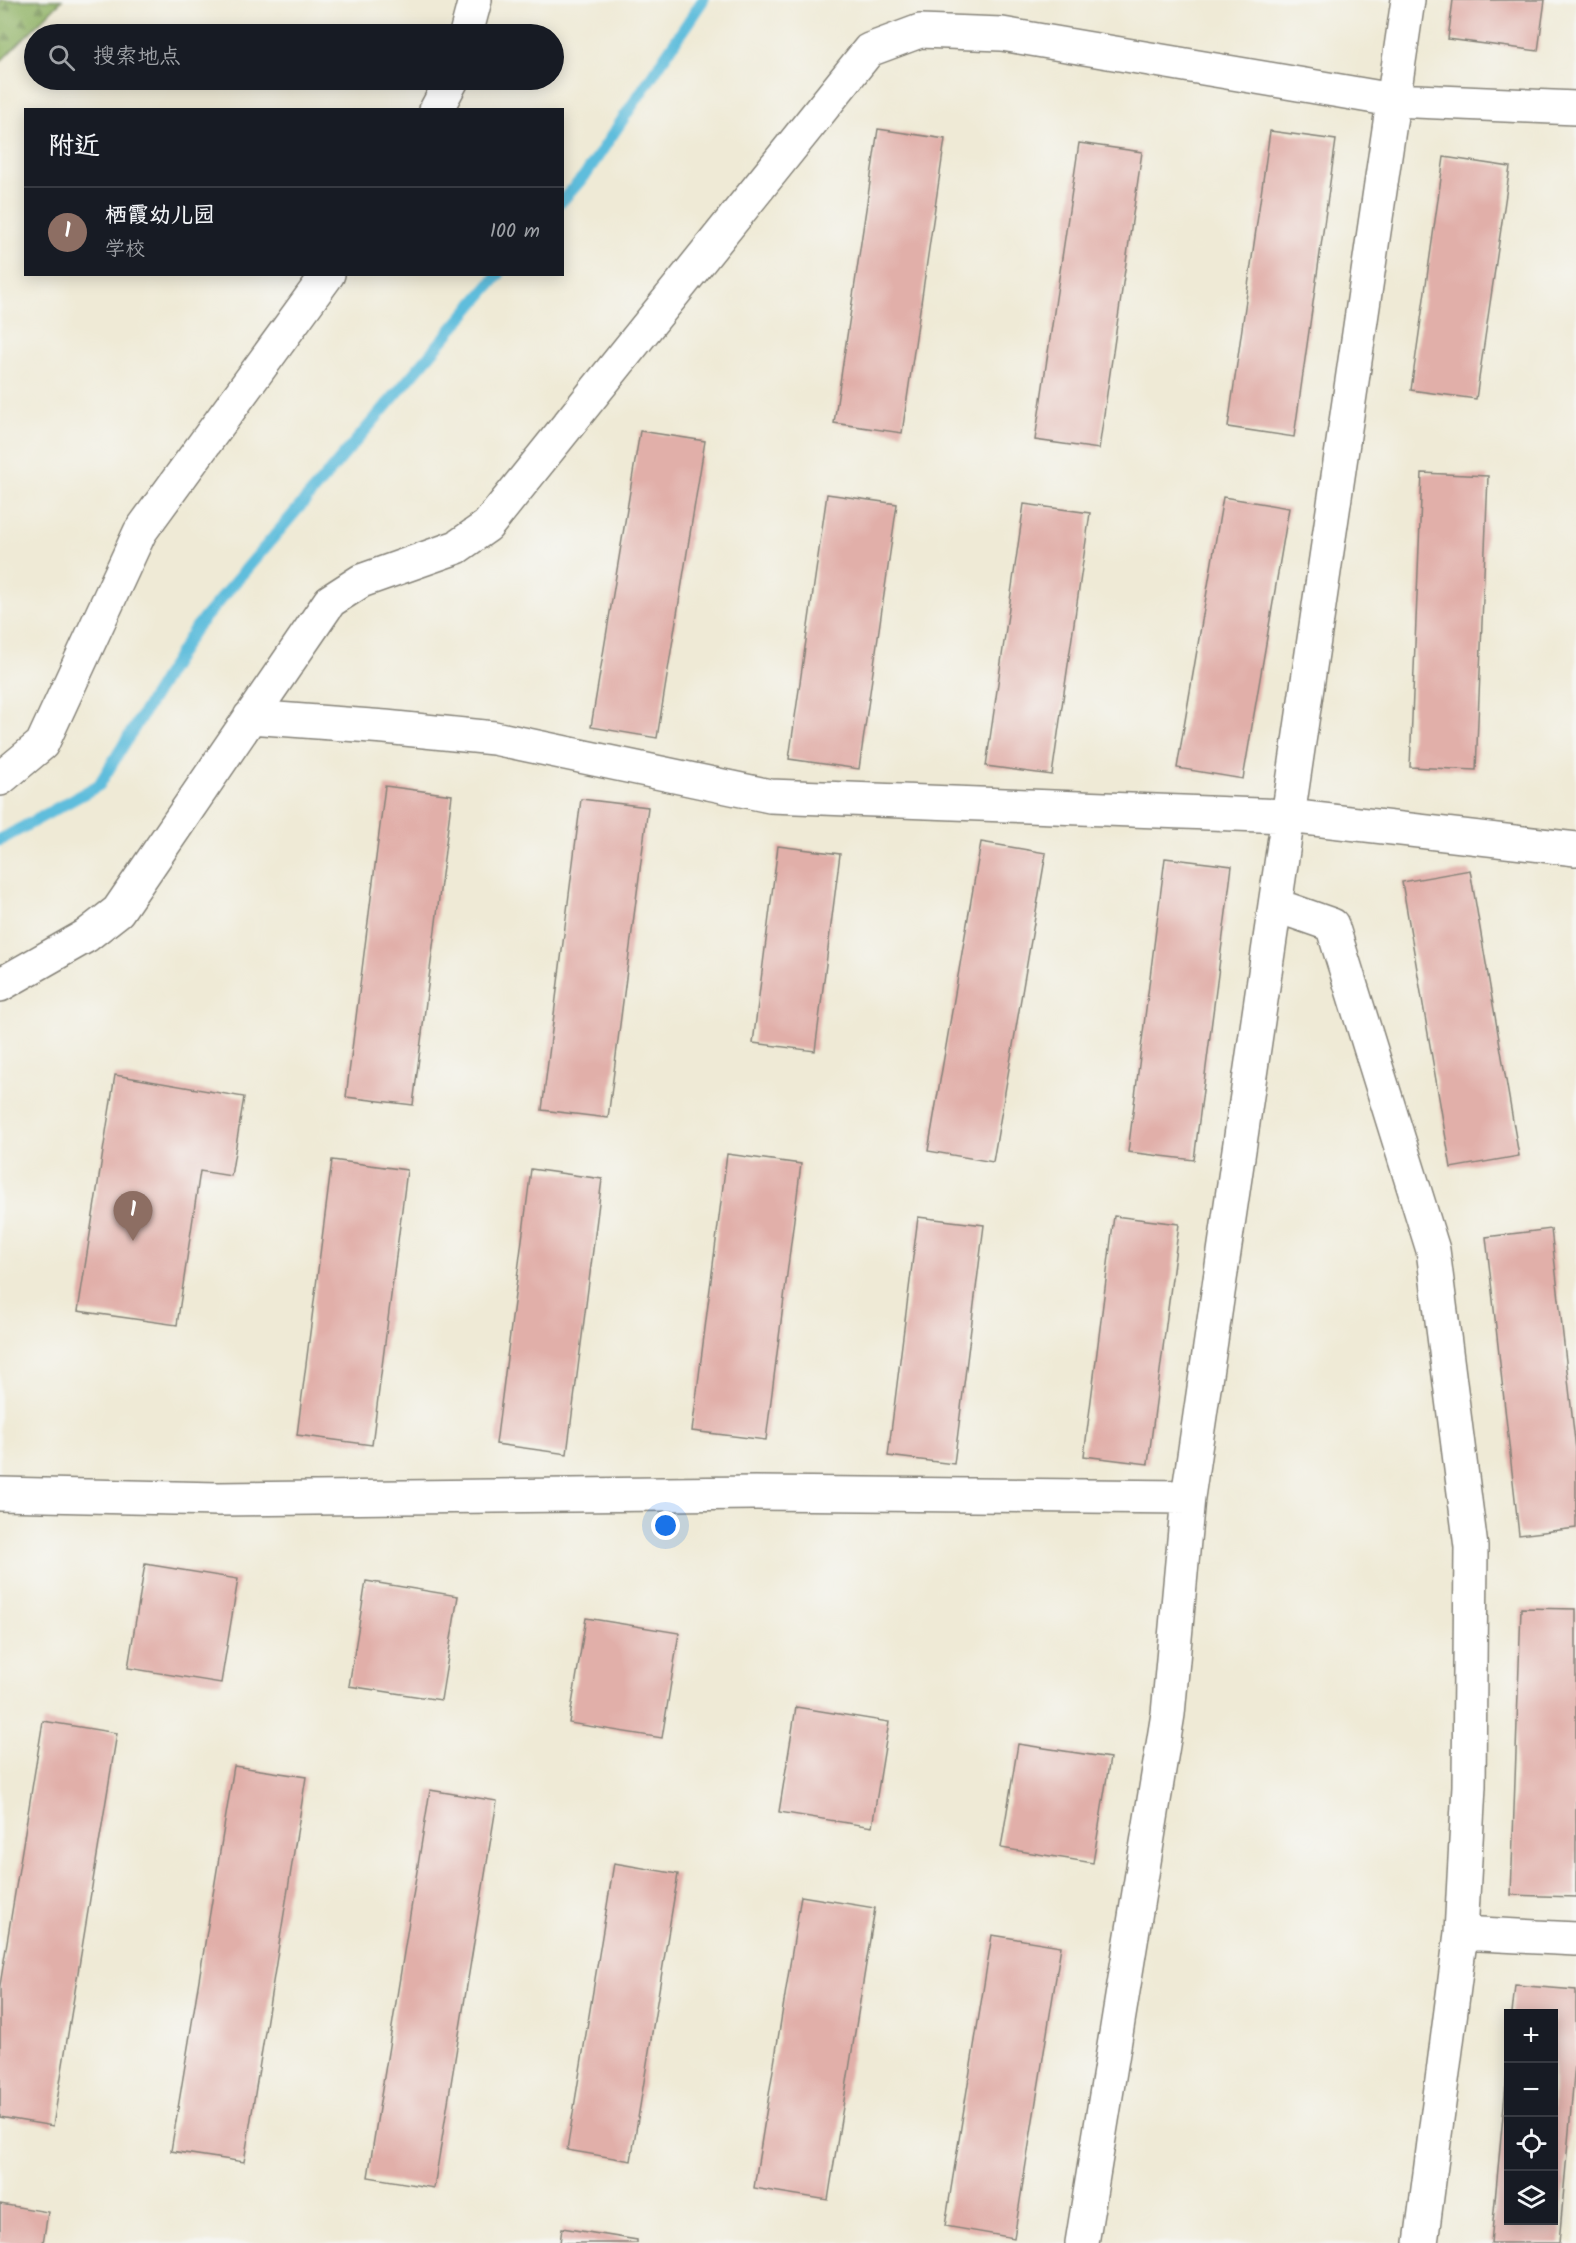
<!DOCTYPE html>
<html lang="zh">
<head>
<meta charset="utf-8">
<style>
  :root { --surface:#171b24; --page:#20242c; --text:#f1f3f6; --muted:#9ea1a6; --line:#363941; --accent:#2563eb }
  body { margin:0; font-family:Kalam,"LXGW WenKai TC",sans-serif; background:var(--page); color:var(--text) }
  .controls { position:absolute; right:18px; bottom:18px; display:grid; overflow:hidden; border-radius:0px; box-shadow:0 3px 15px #0003 }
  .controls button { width:54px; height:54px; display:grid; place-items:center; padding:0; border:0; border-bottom:2px solid var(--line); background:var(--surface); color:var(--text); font:30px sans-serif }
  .you { position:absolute; left:666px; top:1526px; width:21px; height:21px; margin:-15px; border:4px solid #fff; border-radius:50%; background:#1a73e8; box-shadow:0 0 0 9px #1a73e833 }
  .badge { display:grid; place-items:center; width:39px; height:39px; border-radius:50%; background:var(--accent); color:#fff; font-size:20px; font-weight:700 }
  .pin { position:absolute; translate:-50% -50px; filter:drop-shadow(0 2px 3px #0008) }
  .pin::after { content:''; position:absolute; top:32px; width:21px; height:18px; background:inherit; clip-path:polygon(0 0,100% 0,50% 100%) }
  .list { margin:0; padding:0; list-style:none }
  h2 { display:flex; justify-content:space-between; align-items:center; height:78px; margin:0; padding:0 24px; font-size:26px }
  h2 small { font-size:20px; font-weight:400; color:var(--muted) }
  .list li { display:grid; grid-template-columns:39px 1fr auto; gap:18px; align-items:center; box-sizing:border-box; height:90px; padding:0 24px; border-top:2px solid var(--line) }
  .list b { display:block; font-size:22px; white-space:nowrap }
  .list p { margin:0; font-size:20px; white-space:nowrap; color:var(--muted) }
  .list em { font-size:20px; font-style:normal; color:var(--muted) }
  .icon { flex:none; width:33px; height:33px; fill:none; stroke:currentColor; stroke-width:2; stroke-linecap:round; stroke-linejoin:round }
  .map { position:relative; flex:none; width:1576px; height:2243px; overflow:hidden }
  .search { position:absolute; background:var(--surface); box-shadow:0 3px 15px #0003; left:24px; top:24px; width:540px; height:66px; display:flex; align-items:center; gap:15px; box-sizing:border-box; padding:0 21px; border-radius:33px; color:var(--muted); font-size:22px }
  .panel { position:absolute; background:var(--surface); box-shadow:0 3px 15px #0003; left:24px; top:108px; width:540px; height:168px; border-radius:0px }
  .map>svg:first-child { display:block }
  .forest { fill:url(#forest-firs); stroke:#576842; stroke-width:1.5 }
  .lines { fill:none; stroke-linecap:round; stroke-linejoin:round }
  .stream { stroke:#5ebddc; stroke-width:12 }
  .building { fill:#e1afa9 }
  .minor-casing { stroke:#868379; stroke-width:36 }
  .minor { stroke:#fff; stroke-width:33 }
</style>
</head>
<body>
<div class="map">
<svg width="1576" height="2243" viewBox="0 0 1576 2243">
  <defs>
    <pattern id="forest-firs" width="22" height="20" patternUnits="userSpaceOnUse" patternTransform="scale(1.5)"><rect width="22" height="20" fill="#92b468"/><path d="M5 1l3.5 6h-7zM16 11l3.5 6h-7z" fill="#769255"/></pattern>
  </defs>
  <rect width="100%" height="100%" fill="#f6f6f2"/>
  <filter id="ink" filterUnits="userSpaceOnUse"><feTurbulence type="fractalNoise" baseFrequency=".0167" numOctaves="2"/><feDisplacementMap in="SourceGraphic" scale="12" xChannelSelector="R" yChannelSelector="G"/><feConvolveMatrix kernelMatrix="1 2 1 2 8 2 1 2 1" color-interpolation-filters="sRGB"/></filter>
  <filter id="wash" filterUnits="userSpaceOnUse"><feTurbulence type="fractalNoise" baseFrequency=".008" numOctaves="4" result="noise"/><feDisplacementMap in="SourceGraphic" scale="24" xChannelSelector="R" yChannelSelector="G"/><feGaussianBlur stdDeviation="1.35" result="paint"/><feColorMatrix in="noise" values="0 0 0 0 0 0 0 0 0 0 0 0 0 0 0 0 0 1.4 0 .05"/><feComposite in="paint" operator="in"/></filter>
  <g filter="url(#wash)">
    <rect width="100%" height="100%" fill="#efead6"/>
    <path class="forest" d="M 0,0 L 62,0 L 0,62 Z"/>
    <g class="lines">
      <path class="stream" d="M 562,201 L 586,174 L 703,0
        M 0,840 L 99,785 L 194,630 L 499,274"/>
    </g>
    <g id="blocks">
      <path class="building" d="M 1453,0 L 1545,0 L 1538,51 L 1448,39 Z
        M 878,129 L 945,139 L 902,433 L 834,423 Z
        M 1270,131 L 1336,140 L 1294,437 L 1228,427 Z
        M 1079,143 L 1142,152 L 1099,449 L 1035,440 Z
        M 1444,157 L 1510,167 L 1476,399 L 1411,390 Z
        M 640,431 L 705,441 L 657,738 L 591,727 Z
        M 1422,473 L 1488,476 L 1476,770 L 1410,767 Z
        M 827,494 L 897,504 L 859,769 L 789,759 Z
        M 1223,497 L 1289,508 L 1243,779 L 1177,768 Z
        M 1024,504 L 1090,513 L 1052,775 L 986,766 Z
        M 385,786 L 452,795 L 413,1105 L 346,1097 Z
        M 581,799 L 648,807 L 608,1118 L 542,1110 Z
        M 981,842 L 1046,853 L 993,1162 L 928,1151 Z
        M 778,846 L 840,854 L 815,1051 L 753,1043 Z
        M 1165,858 L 1232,866 L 1194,1160 L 1128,1152 Z
        M 1470,870 L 1519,1156 L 1451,1168 L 1402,882 Z
        M 115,1075 L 244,1097 L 231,1176 L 200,1171 L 177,1325 L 78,1311 Z
        M 727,1154 L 801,1164 L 766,1440 L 692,1431 Z
        M 332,1160 L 407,1170 L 372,1445 L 297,1435 Z
        M 531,1169 L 602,1179 L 567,1454 L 496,1444 Z
        M 1114,1216 L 1179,1224 L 1148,1464 L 1084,1456 Z
        M 918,1217 L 984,1225 L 954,1464 L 888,1456 Z
        M 1551,1229 L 1576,1450 L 1576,1528 L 1519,1535 L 1486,1237 Z
        M 145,1564 L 238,1579 L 221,1683 L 128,1668 Z
        M 366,1581 L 458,1596 L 441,1700 L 349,1686 Z
        M 1521,1608 L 1576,1609 L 1576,1897 L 1511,1895 Z
        M 586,1618 L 679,1633 L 662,1738 L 569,1723 Z
        M 796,1707 L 889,1722 L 872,1827 L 779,1812 Z
        M 43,1721 L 117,1733 L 53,2126 L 0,2117 L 0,1985 Z
        M 1018,1744 L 1110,1758 L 1093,1863 L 1001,1848 Z
        M 234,1766 L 306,1777 L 244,2162 L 171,2151 Z
        M 430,1790 L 497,1801 L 434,2188 L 368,2177 Z
        M 614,1863 L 678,1874 L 631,2161 L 567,2150 Z
        M 801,1896 L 875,1908 L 828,2200 L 754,2188 Z
        M 992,1935 L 1061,1946 L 1014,2238 L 945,2226 Z
        M 1515,1985 L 1576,1990 L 1576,2053 L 1559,2243 L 1491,2243 L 1507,2073 L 1508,2073 L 1508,2220 L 1554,2220 L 1554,2014 L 1512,2014 Z
        M 0,2204 L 48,2212 L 43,2243 L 0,2243 Z
        M 562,2228 L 637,2240 L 637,2243 L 560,2243 Z"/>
    </g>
  </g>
  <g filter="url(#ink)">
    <use href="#blocks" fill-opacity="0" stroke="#868379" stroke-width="1.5"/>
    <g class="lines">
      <g class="minor-casing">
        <path id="minor" d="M 466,34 L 475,0
          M 436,110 L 452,80
          M 250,717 L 385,727 L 494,738 L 770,796 L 1288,816 L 1576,849
          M 0,779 L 42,744 L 140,532 L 328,274
          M 1275,905 L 1332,925 L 1433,1250 L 1471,1547 L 1469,1786 L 1461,1933 L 1421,2243
          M 0,985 L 86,936 L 118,911 L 330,601 L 361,581 L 457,547 L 487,526 L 869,50 L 920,31 L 1002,34 L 1393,100 L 1576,108
          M 0,1494 L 218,1499 L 756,1493 L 1188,1497
          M 1461,1933 L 1576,1939
          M 1082,2243 L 1168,1714 L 1188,1497 L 1408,0"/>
      </g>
      <use href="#minor" class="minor"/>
    </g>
  </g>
</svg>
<div class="controls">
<button>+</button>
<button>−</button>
<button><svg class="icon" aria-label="locate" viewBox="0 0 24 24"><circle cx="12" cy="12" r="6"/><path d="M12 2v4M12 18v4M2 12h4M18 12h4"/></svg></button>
<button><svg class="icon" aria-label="layers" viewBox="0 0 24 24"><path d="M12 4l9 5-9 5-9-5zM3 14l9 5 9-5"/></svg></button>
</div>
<div class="you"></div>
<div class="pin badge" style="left:133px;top:1241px;background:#8d6e63">1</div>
<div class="search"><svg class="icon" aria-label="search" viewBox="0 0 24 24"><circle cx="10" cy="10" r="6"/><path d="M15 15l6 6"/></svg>搜索地点</div>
<section class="panel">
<h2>附近<small></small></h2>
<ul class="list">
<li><span class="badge" style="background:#8d6e63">1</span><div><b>栖霞幼儿园</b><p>学校</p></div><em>100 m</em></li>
</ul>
</section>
</div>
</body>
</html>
